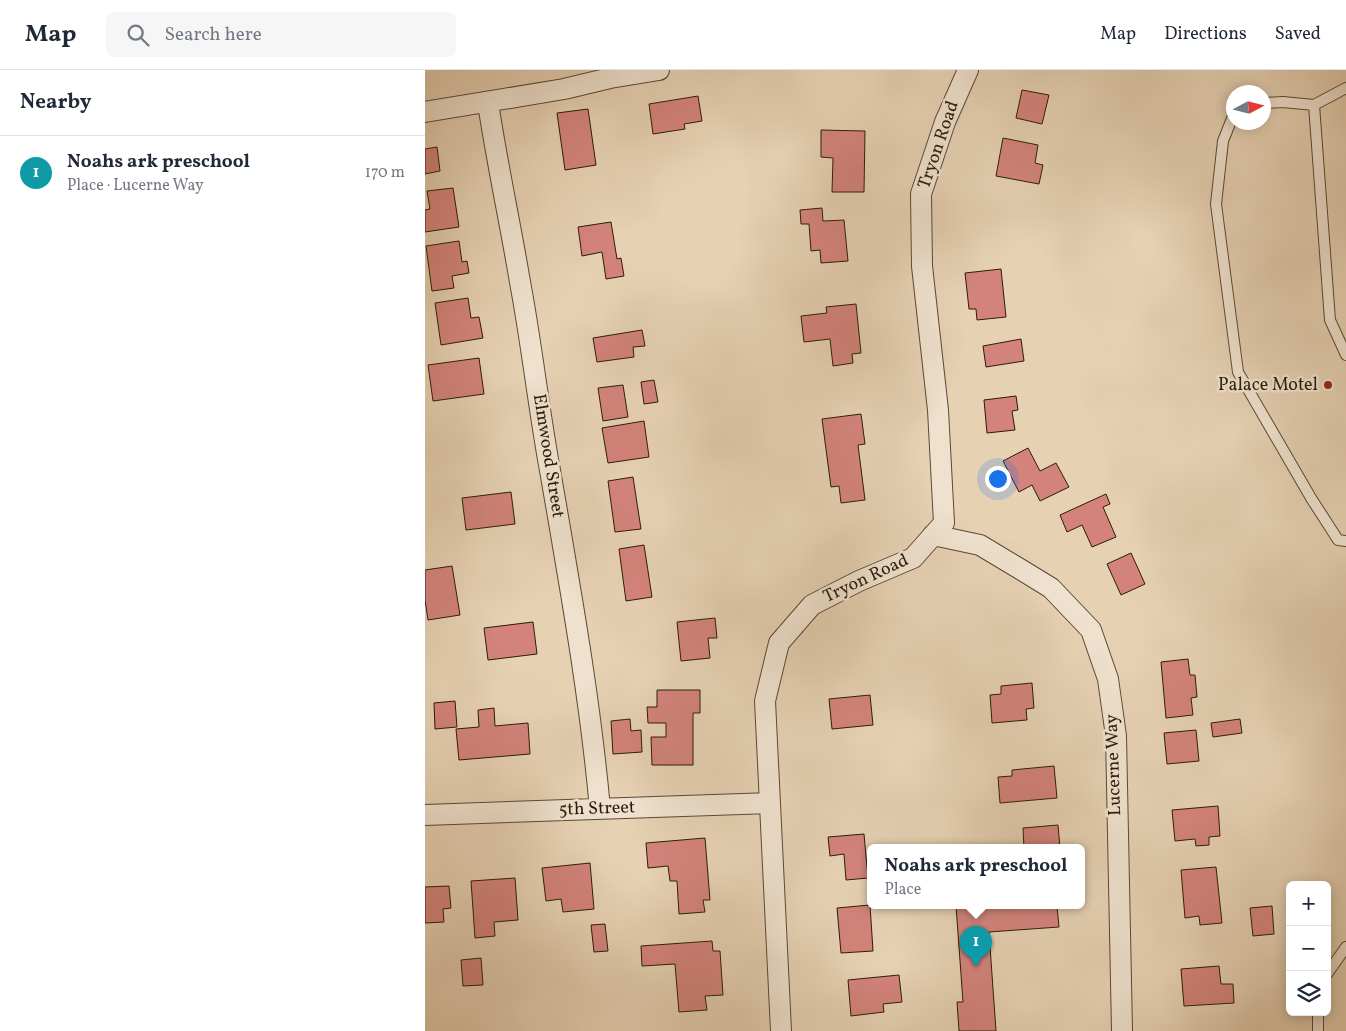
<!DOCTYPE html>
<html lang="en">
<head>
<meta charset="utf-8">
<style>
  :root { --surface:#fff; --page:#f6f6f7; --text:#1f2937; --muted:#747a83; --line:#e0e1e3; --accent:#db2777 }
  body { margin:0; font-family:Vollkorn,serif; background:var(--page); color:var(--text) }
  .controls { position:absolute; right:15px; bottom:15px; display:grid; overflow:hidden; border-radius:8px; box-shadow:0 2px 12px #0003 }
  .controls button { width:45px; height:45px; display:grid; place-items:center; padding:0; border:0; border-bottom:1px solid var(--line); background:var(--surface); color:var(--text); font:25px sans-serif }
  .compass { position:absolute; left:801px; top:15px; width:45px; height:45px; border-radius:50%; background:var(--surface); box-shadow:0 2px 12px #0003; rotate:83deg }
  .you { position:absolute; left:572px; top:408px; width:18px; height:18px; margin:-12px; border:4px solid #fff; border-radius:50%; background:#1a73e8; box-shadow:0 0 0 8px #1a73e833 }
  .badge { display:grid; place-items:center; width:32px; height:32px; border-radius:50%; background:var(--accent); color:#fff; font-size:16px; font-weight:700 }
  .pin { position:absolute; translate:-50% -41px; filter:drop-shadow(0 1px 2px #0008) }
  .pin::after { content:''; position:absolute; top:26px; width:18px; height:15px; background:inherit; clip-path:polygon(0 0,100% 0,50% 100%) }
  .popup { position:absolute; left:442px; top:774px; width:218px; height:65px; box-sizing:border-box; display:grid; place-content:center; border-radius:8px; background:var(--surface); filter:drop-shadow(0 1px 4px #0005); font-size:16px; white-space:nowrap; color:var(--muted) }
  .popup b { font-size:19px; color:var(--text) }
  .popup::after { content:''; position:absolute; left:50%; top:100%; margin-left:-10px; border:10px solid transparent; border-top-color:var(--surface) }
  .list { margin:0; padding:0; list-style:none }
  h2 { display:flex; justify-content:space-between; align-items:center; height:65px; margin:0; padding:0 20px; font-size:21px }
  h2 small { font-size:16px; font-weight:400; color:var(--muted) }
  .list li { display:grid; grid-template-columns:32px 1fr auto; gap:15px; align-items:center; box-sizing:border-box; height:75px; padding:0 20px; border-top:1px solid var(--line) }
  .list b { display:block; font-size:19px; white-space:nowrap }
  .list p { margin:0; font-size:16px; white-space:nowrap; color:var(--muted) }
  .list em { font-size:16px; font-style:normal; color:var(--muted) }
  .icon { flex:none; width:28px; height:28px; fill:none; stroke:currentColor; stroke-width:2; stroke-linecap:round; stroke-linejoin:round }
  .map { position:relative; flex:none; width:921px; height:961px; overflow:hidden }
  header { display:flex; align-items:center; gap:30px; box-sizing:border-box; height:70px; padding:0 25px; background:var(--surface); border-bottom:1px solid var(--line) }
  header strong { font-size:24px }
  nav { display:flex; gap:28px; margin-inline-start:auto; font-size:18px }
  .search { width:350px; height:45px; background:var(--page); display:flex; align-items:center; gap:12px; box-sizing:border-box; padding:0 18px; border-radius:8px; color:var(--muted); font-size:19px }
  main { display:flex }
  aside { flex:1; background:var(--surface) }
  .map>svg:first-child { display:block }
  .building { fill:#d3837c; stroke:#2b1c09 }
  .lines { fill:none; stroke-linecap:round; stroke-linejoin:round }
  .service-casing { stroke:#5a4934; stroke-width:12 }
  .minor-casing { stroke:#5a4934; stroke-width:22 }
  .service { stroke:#efe1ce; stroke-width:10 }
  .minor { stroke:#efe1ce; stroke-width:20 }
  .poi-dot { fill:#8f2418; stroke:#efe1ce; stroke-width:2 }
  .labels { text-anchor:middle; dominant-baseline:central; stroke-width:5; stroke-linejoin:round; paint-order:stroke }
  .street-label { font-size:18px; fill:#2b1c09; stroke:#efe1ce }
  .poi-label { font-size:18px; fill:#2b1c09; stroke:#efe1ce; text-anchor:end }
</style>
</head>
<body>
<header>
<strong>Map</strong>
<div class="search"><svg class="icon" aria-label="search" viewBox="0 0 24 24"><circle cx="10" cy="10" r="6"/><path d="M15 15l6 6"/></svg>Search here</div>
<nav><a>Map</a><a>Directions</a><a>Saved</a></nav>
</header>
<main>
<aside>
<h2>Nearby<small></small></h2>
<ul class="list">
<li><span class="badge" style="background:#0f9aa8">1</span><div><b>Noahs ark preschool</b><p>Place · Lucerne Way</p></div><em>170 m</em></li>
</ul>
</aside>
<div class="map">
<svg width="921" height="961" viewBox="0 0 921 961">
  <rect width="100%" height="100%" fill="#e6d1b3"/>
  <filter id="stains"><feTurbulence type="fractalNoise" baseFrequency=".004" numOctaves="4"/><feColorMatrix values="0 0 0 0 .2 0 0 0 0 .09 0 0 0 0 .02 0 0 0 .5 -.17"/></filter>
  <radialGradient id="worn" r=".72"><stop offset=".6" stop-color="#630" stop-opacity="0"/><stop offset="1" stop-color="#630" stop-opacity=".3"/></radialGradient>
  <path class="building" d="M 597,20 L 624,25 L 617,54 L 591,48 Z
    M 273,26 L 277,51 L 259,54 L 260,59 L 228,64 L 224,34 Z
    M 163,39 L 171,95 L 140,100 L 132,43 Z
    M 396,60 L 440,61 L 439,122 L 407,122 L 408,88 L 396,87 Z
    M 578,68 L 613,75 L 610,93 L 618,95 L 614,114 L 571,106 Z
    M 12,77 L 15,101 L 0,104 L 0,79 Z
    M 28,118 L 34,157 L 0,162 L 0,140 L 5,139 L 2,121 Z
    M 397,138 L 398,151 L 419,150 L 423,191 L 396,193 L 395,180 L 386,181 L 384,154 L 376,154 L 375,140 Z
    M 186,152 L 192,189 L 196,188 L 199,206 L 181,209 L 177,182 L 157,186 L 153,157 Z
    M 34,171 L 37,192 L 42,191 L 44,203 L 27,206 L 29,218 L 7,221 L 1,176 Z
    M 576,199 L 581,247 L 552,250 L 551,239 L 544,239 L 540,203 Z
    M 43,228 L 46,248 L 54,247 L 58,268 L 16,275 L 10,233 Z
    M 431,234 L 436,283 L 427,284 L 428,293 L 408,296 L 405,269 L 379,272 L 376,246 L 402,243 L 401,237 Z
    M 217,260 L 220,276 L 208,277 L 209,287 L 172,292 L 168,268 Z
    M 596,269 L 599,291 L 561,297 L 558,276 Z
    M 54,288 L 59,324 L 8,331 L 3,295 Z
    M 229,310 L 233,332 L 219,334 L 216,312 Z
    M 198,315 L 203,347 L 178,351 L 173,318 Z
    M 591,326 L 593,340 L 587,341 L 590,360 L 562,363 L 559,330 Z
    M 436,344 L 440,374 L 433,375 L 440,430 L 416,433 L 414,416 L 406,417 L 397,349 Z
    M 219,351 L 224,387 L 183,393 L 177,358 Z
    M 603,378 L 615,401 L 631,393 L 644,417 L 615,431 L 607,415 L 594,422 L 578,391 Z
    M 208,407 L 216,459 L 190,462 L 183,411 Z
    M 86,422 L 90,454 L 41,460 L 37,428 Z
    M 681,424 L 685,434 L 678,437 L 691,467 L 667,477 L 657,455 L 642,462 L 635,445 Z
    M 219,475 L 227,527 L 201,531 L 194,479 Z
    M 706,483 L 720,514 L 696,525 L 682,494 Z
    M 27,496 L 35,545 L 3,550 L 0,530 L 0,500 Z
    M 290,548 L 292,568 L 283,568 L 285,588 L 256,591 L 252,552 Z
    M 108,552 L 112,584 L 63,590 L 59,558 Z
    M 763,589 L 765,605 L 770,605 L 772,627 L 766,628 L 768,645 L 741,648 L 736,592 Z
    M 607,613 L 609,638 L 601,639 L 602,650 L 567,653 L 565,625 L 576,624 L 576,616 Z
    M 232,620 L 275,620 L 275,643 L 268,643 L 268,695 L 227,695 L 226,667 L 241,667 L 241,653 L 223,653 L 222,637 L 232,637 Z
    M 445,625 L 448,655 L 407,659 L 404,629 Z
    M 30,631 L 32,657 L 10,659 L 9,633 Z
    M 69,638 L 70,656 L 103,653 L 105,684 L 34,690 L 31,659 L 54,657 L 53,640 Z
    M 205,649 L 206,661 L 216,660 L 217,682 L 188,684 L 186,651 Z
    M 815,649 L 817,663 L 788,667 L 786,653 Z
    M 771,660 L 774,691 L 742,694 L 739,663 Z
    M 629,696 L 632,728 L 575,733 L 573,707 L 587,706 L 587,700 Z
    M 793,736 L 795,766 L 784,767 L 784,775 L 771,776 L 770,769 L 750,771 L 747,740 Z
    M 633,755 L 635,778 L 599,778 L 598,758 Z
    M 439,764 L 443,808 L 421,810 L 419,784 L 405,786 L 403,767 Z
    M 280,768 L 285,830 L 278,830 L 280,842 L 254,844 L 252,811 L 245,811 L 243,796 L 223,798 L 221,773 Z
    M 165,793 L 169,839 L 138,842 L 136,829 L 121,831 L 117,798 Z
    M 791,797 L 797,853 L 775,855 L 774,846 L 760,848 L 756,800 Z
    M 90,808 L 93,850 L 69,852 L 70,866 L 50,868 L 46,811 Z
    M 24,816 L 26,838 L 18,839 L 19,852 L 0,853 L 0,817 Z
    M 445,835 L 448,881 L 416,883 L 412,838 Z
    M 531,836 L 632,836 L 634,857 L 564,862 L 571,961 L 534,961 L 532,932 L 538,932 Z
    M 847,836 L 849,864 L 828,866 L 825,838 Z
    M 180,854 L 183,881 L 169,882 L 166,855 Z
    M 287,871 L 288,881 L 295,881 L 298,925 L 280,926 L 282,940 L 254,942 L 250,894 L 217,896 L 216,876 Z
    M 56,888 L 58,915 L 38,916 L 36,890 Z
    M 794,896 L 796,914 L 808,914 L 809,933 L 759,936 L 756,899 Z
    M 474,905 L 477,932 L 458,934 L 459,942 L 426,946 L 423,910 Z"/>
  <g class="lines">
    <g class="service-casing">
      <path id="service" d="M 921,18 L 889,35 L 905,250 L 921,285
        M 838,33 L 858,32 L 889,35
        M 808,46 L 798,71 L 791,134 L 813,302 L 886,428 L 913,470 L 921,471
        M 902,904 L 921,877
        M 893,942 L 893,961"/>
    </g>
    <g class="minor-casing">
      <path id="minor" d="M 63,33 C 72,93 85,152 95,212 C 107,276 114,342 126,406 C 145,517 165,627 175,739
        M 0,42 L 139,19 L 185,8 L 234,0
        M 508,465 L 555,475 L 595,499 L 626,518 L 666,560 L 683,609 L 691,666 L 697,961
        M 0,745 L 344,733
        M 356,961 L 340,631 L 354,573 L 387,535 L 434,511 L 488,488 L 519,453 L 513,340 L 497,196 L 496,124 L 520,52 L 543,0"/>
    </g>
    <use href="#service" class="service"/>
    <use href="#minor" class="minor"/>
  </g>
  <circle class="poi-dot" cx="903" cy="315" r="5"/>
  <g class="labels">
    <g class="street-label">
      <text transform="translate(514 75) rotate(-71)">Tryon Road</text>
      <text transform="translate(123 386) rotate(81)">Elmwood Street</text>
      <text transform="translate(441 509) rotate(-25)">Tryon Road</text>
      <text transform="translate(689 695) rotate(-92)">Lucerne Way</text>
      <text transform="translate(172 739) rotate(-2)">5th Street</text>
    </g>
    <g class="poi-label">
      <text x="893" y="315">Palace Motel</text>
    </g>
  </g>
  <rect width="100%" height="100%" filter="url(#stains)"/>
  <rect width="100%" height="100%" fill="url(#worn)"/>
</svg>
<div class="controls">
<button>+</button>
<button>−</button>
<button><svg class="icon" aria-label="layers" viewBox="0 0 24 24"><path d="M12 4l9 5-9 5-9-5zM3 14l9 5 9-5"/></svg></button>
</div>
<svg class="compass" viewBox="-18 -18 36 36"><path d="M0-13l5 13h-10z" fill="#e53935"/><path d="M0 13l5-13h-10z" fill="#747a83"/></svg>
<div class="you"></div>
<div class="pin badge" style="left:551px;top:897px;background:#0f9aa8">1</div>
<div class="popup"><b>Noahs ark preschool</b>Place</div>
</div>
</main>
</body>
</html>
